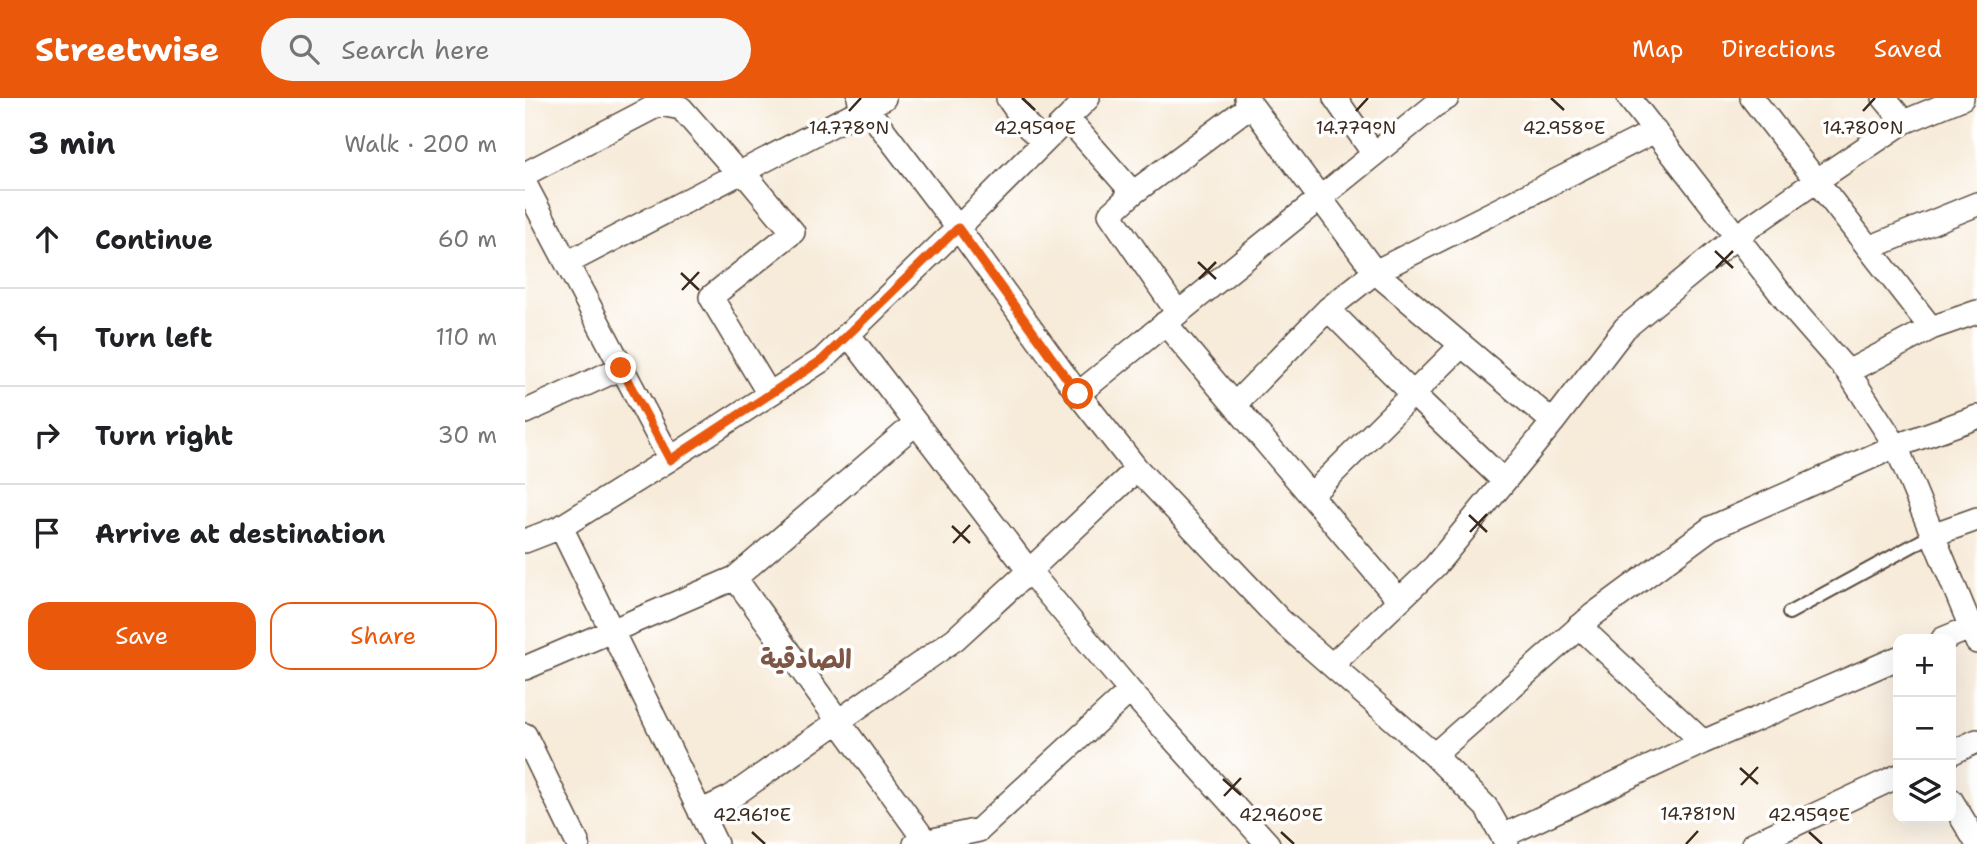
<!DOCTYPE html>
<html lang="en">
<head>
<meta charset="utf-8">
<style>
  :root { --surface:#fff; --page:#f6f6f6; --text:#202124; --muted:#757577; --line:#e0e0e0; --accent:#ea580c }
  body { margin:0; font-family:"Shantell Sans","Playpen Sans Arabic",sans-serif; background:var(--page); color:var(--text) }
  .controls { position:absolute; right:21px; bottom:21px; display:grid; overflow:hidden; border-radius:14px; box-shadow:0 7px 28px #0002 }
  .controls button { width:63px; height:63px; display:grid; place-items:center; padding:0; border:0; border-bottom:2px solid var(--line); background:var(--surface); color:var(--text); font:35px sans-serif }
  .stop { position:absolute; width:21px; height:21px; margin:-16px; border:5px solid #ea580c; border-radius:50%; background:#fff }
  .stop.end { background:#ea580c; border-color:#fff; box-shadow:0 2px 7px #0008 }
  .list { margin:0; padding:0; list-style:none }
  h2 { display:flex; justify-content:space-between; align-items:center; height:91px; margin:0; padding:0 28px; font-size:30px }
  h2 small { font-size:23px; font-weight:400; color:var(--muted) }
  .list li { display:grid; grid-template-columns:46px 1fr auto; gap:21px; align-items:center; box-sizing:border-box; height:98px; padding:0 28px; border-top:2px solid var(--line) }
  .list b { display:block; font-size:26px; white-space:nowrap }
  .list em { font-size:23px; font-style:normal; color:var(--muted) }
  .actions { display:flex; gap:14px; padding:21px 28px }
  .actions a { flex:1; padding:16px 0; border:2px solid var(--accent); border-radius:21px; text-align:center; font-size:24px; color:var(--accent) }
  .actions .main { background:var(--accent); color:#fff }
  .icon { flex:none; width:38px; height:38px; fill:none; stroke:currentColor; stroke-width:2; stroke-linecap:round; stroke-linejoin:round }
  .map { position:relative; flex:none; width:1452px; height:746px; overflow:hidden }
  header { display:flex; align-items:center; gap:42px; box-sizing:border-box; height:98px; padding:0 35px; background:var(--accent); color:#fff }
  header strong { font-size:33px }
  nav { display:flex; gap:38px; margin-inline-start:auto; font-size:24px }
  .search { width:490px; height:63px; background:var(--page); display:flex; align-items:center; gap:18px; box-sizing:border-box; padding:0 24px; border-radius:38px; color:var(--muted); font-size:26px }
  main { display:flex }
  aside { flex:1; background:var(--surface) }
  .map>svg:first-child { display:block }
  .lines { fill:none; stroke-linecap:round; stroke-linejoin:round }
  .service-casing { stroke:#57473a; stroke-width:16 }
  .minor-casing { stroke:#57473a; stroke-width:26 }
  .service { stroke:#fff; stroke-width:12 }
  .minor { stroke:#fff; stroke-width:23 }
  .route { stroke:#ea580c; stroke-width:9 }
  .ticks { fill:none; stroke:#3b2a1e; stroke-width:2.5 }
  .labels { text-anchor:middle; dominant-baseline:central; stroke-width:7; stroke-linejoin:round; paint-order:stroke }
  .district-label { font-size:26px; font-weight:bold; fill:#7e5645; stroke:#fff }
  .ticks-label { font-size:18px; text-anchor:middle; fill:#3b2a1e; stroke:#fff; stroke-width:7; stroke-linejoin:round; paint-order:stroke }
</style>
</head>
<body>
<header>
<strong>Streetwise</strong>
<div class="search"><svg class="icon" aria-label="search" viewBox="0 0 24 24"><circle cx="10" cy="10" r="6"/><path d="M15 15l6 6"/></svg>Search here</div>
<nav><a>Map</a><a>Directions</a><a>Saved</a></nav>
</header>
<main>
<aside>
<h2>3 min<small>Walk · 200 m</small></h2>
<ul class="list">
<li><svg class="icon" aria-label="ahead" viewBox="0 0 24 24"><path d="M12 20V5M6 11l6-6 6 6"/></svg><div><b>Continue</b></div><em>60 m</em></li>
<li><svg class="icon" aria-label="left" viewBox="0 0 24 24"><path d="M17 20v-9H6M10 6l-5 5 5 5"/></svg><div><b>Turn left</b></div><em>110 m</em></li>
<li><svg class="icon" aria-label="right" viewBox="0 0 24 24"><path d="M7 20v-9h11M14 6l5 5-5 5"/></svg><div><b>Turn right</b></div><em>30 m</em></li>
<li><svg class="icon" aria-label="arrive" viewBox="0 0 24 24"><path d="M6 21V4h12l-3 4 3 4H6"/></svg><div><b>Arrive at destination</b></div></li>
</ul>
<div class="actions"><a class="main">Save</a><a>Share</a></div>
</aside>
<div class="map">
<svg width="1452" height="746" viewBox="0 0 1452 746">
  <rect width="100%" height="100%" fill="#fff"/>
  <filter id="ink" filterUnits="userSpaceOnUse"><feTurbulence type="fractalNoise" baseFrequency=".0143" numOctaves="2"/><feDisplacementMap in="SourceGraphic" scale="14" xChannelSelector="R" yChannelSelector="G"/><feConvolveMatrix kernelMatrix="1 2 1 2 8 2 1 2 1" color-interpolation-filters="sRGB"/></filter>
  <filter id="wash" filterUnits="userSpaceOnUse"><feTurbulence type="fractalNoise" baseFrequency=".00686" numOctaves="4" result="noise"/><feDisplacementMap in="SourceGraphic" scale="28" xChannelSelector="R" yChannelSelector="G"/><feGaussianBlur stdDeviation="1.57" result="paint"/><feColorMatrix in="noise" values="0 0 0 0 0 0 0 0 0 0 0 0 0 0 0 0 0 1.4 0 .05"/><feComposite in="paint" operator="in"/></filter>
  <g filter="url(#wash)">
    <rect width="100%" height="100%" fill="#f7ebd9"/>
  </g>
  <g filter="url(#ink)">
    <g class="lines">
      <g class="service-casing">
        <path id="service" d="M 1264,515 L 1407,437"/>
      </g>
      <g class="minor-casing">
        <path id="minor" d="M 334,0 L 433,130 L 553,296 L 612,371 L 755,522 L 909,657 L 961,709 L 982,746
          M 483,0 L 503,29 L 519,44
          M 721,0 L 850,174 L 1028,324
          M 810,0 L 849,56
          M 1104,0 L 1267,210 L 1323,274 L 1371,348 L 1452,544
          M 1227,0 L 1406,230
          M 1359,0 L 1379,24
          M 543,21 L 608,95 L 585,116 L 653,215
          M 218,74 L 268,134 L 186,199 L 244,296
          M 0,76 L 135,6 L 156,10 L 214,76
          M 0,86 L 145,361
          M 608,95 L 726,7
          M 1344,150 L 1452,106
          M 42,165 L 359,0
          M 803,211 L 888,296 L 979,383
          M 640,225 L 874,502
          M 323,236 L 504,473 L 605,593 L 743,746
          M 1323,274 L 1406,230 L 1452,214
          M 553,296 L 910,7 L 922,0
          M 709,307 L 803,211 L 850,174 L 1130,33
          M 0,314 L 96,270
          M 786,397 L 937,247
          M 36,429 L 191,746
          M 1407,437 L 1452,421
          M 0,443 L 36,429 L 145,361 L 297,262 L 433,130 L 563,0
          M 210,480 L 401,744
          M 1054,528 L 1178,644
          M 1418,541 L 1452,527
          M 807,567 L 910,468 L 1028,324 L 1100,230 L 1212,138 L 1291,83 L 1379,24 L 1437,0
          M 0,570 L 210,480 L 391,325
          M 0,637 L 53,746
          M 1426,655 L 1452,643
          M 909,657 L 1068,517 L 1186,430 L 1371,348 L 1452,319
          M 1426,702 L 1452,745
          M 175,714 L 206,699 L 430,541 L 504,473 L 612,371
          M 978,738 L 1178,644 L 1373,560
          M 390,746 L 454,732 L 605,593
          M 1228,746 L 1373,678"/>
      </g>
      <use href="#service" class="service"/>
      <use href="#minor" class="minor"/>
    </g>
  </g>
  <g class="lines" filter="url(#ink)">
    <path class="route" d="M 96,270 L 145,362 L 297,262 L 433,130 L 553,296"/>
  </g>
  <path class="ticks" d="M 497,0 L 510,12M 1026,0 L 1039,12M 324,13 L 336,0M 831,13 L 843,0M 1338,13 L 1350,0M 1190,153 L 1208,170M 673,164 L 691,181M 1191,170 L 1208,153M 156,175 L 174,192M 674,181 L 691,164M 157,192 L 174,174M 944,417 L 962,434M 427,428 L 445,445M 945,434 L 962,416M 428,445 L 445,427M 1215,670 L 1233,686M 698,681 L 716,697M 1216,687 L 1233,669M 699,698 L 716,680M 227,734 L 240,746M 756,734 L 769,746M 1284,734 L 1297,746M 1161,746 L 1173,733"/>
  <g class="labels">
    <g class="district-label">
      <text x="281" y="560">الصادقية</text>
    </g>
  </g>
  <g class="ticks-label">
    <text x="510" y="36">42.959°E</text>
    <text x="1039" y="36">42.958°E</text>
    <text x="831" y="36">14.779°N</text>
    <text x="324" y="36">14.778°N</text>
    <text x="1338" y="36">14.780°N</text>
    <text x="1173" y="722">14.781°N</text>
    <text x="227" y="723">42.961°E</text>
    <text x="756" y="723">42.960°E</text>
    <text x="1284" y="723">42.959°E</text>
  </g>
</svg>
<div class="controls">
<button>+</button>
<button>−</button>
<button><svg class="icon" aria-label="layers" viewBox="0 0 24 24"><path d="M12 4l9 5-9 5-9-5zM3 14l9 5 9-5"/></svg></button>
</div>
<div class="stop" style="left:553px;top:296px"></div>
<div class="stop end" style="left:96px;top:270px"></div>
</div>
</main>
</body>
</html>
